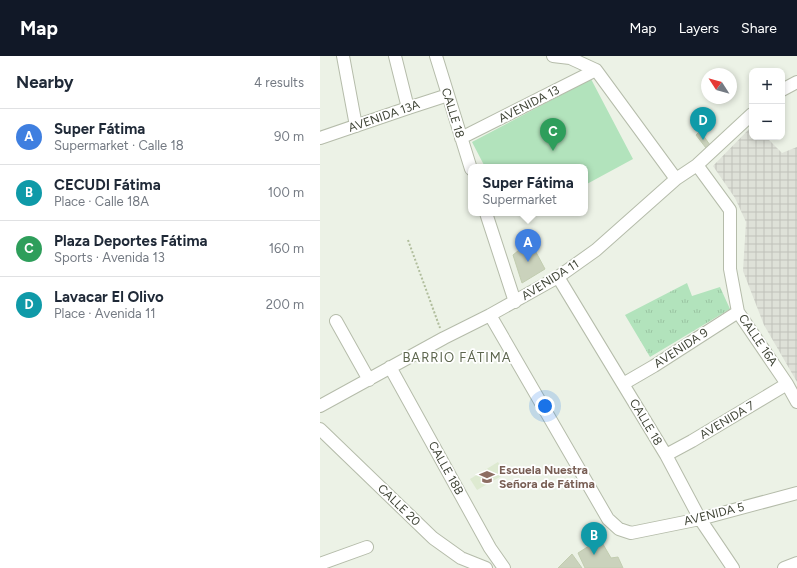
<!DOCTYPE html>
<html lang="en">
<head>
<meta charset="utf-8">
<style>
  :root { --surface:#fff; --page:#f2f2f3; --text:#1f2937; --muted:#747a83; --line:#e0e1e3; --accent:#111827 }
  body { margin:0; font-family:Figtree,sans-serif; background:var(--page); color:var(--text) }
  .controls { position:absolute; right:12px; top:12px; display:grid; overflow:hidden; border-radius:8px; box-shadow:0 2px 6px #0003 }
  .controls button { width:36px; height:36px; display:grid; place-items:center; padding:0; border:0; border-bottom:1px solid var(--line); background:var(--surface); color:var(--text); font:20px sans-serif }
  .compass { position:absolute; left:381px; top:12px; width:36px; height:36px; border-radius:50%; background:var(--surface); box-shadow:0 2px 6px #0003; rotate:306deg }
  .you { position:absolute; left:225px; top:350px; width:14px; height:14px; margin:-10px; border:3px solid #fff; border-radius:50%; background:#1a73e8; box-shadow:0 0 0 6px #1a73e833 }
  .badge { display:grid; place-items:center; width:26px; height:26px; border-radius:50%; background:var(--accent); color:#fff; font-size:13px; font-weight:700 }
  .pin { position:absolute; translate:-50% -33px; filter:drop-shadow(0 1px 2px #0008) }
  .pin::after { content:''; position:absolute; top:21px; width:14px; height:12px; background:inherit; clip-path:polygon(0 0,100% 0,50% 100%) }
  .popup { position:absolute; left:148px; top:108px; width:120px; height:52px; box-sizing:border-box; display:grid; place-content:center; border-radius:8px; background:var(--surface); filter:drop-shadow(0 1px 3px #0005); font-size:13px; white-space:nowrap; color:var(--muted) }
  .popup b { font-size:15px; color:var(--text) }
  .popup::after { content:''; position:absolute; left:50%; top:100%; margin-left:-8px; border:8px solid transparent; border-top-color:var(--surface) }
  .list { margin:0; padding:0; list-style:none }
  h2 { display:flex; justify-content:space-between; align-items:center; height:52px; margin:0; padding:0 16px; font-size:17px }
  h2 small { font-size:13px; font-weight:400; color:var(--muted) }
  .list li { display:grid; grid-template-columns:26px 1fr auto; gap:12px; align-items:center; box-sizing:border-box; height:56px; padding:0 16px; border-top:1px solid var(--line) }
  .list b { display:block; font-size:15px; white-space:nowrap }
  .list p { margin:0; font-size:13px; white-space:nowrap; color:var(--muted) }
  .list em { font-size:13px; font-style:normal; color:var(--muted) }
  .map { position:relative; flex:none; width:477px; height:512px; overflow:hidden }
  header { display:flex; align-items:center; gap:24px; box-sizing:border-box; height:56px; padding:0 20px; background:var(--accent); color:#fff }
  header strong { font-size:19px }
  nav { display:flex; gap:22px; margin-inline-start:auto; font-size:14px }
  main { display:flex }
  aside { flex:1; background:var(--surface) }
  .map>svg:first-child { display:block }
  .industrial { fill:url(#industrial-grid) }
  .education { fill:#deead1 }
  .grass { fill:url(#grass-tufts) }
  .garden { fill:#b2e3bc }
  .building { fill:#cad2bc; stroke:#c2cdb0 }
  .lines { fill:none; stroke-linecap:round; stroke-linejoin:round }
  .street-casing { stroke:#b5bcaa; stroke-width:14 }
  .path { stroke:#b0bd9c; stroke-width:2; stroke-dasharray:2 2; stroke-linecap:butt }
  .street { stroke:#fff; stroke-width:12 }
  .labels { text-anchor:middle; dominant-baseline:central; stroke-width:3.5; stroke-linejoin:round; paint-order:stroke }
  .street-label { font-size:12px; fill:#3f4436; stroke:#fff }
  .education-label { font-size:12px; font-weight:bold; fill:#785e54; stroke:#fff; text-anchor:start }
  .neighbourhood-label { font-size:13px; letter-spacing:1px; fill:#5d664e; stroke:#fff }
</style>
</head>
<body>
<header>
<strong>Map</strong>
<nav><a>Map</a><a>Layers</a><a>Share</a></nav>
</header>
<main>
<aside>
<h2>Nearby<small>4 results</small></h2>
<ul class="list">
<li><span class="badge" style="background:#3f7fe0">A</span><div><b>Super Fátima</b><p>Supermarket · Calle 18</p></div><em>90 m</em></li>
<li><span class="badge" style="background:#0f9aa8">B</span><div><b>CECUDI Fátima</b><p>Place · Calle 18A</p></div><em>100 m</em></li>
<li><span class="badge" style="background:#2e9e5b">C</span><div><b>Plaza Deportes Fátima</b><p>Sports · Avenida 13</p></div><em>160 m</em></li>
<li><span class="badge" style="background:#0f9aa8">D</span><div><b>Lavacar El Olivo</b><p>Place · Avenida 11</p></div><em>200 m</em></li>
</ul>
</aside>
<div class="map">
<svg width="477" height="512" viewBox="0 0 477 512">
  <defs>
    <pattern id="industrial-grid" width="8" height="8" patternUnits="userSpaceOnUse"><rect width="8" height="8" fill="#dee1d8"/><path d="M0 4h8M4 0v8" fill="none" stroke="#c0c2ba"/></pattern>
    <pattern id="grass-tufts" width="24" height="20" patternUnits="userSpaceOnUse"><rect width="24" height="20" fill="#b2e3bc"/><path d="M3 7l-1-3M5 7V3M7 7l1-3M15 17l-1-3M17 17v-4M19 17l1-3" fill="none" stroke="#9ac4a2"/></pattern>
  </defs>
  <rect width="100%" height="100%" fill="#ecf2e6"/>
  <path class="industrial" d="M 432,70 L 432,81 L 446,81 L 462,97 L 477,91 L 477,326 L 444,269 L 423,215 L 426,166 L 415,142 L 393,110 Z"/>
  <path class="education" d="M 178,406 L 185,418 L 157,434 L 150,423 Z"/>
  <path class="grass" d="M 367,227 L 372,240 L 400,231 L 410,253 L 330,301 L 305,259 Z"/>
  <path class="garden" d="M 271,23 L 313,103 L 265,129 L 265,111 L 165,111 L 152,86 Z"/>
  <path class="building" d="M 380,75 L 390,89 L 386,92 L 376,79 Z
    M 210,185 L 225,213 L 202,227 L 193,199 Z
    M 280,483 L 291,502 L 298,501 L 303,512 L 265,512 L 258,497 Z
    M 252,498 L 262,512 L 238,512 Z"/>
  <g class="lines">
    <g class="street-casing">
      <path id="street" d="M 23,0 L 36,70
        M 75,0 L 88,52
        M 116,0 L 151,113
        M 233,0 L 250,2 L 276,14 L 356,123
        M 462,34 L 477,26
        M 0,82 L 88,52 L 128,39
        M 141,82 L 276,14
        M 377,109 L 410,154 L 410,213 L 418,256 L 467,328 L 477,346
        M 166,157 L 195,246
        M 238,221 L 346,399 L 380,463 L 413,512
        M 170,259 L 288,463 L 299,473 L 311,477 L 380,463 L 477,437
        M 16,265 L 49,324
        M 70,311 L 170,492 L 184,512
        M 303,328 L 334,310 L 418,256
        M 0,350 L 124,282 L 170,259 L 238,221 L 276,194 L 356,123 L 377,109 L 432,58
        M 0,373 L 113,482 L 141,502 L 166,512
        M 346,399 L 372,385 L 467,328
        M 0,508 L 47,491
        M 464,512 L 477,507"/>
    </g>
    <path class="path" d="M 88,184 L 120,272"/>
    <use href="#street" class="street"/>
  </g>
  <defs>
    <g id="school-bare" transform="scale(1.2)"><path d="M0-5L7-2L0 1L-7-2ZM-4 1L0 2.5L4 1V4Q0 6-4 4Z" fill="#8d6e63" stroke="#fff" stroke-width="2.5" paint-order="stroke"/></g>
  </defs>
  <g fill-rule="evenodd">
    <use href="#school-bare" x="167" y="421"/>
  </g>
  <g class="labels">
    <g class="street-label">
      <text transform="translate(209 48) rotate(-27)">AVENIDA 13</text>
      <text transform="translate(133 57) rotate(73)">CALLE 18</text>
      <text transform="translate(64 60) rotate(-19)">AVENIDA 13A</text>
      <text transform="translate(230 224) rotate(-32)">AVENIDA 11</text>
      <text transform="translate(438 284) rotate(56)">CALLE 16A</text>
      <text transform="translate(361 292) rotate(-33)">AVENIDA 9</text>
      <text transform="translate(407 364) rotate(-31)">AVENIDA 7</text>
      <text transform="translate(326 366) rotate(59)">CALLE 18</text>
      <text transform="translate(126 412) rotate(61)">CALLE 18B</text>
      <text transform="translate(79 449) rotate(44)">CALLE 20</text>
      <text transform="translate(394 458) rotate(-14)">AVENIDA 5</text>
    </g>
    <g class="education-label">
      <text x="179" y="414">Escuela Nuestra<tspan x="179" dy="14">Señora de Fátima</tspan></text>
    </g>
    <g class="neighbourhood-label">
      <text x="137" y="301">BARRIO FÁTIMA</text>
    </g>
  </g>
</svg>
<div class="controls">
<button>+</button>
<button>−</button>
</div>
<svg class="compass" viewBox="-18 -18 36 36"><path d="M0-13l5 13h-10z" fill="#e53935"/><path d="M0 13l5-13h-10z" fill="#747a83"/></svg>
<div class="you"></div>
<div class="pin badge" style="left:208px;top:206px;background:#3f7fe0">A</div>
<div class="popup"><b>Super Fátima</b>Supermarket</div>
<div class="pin badge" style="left:274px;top:499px;background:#0f9aa8">B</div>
<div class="pin badge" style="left:233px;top:95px;background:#2e9e5b">C</div>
<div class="pin badge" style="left:383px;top:84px;background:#0f9aa8">D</div>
</div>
</main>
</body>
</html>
